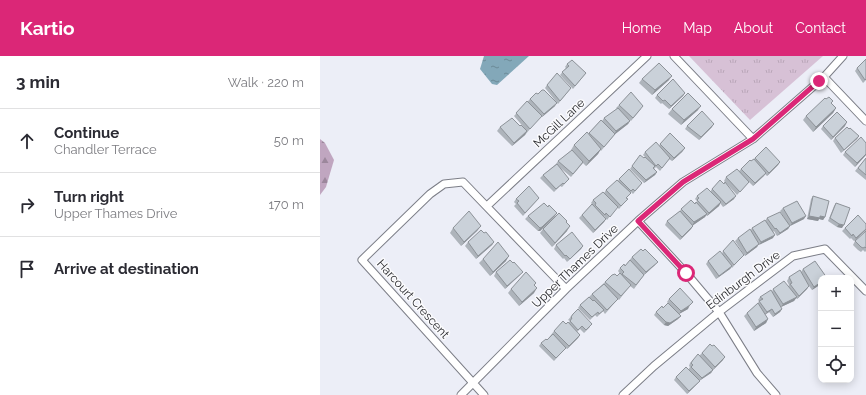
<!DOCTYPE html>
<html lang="en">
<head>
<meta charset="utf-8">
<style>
  :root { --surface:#fff; --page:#f2f2f3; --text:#2b2b33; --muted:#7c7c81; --line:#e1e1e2; --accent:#db2777 }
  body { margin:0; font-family:Raleway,sans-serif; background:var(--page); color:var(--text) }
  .controls { position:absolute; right:12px; bottom:12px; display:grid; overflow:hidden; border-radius:8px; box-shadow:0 2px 10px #0003 }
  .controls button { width:36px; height:36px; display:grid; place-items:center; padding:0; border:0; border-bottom:1px solid var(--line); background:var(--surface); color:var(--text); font:20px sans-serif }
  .stop { position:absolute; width:12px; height:12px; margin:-9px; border:3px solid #db2777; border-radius:50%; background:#fff }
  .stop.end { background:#db2777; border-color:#fff; box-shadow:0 1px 4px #0008 }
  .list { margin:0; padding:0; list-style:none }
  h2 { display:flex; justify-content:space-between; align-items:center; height:52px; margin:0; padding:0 16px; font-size:17px }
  h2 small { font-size:13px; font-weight:400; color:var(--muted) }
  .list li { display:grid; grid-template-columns:26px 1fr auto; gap:12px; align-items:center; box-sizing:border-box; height:64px; padding:0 16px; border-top:1px solid var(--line) }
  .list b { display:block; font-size:15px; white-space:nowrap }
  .list p { margin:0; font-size:13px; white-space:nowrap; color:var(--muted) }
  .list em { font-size:13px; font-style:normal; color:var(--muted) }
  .icon { flex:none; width:22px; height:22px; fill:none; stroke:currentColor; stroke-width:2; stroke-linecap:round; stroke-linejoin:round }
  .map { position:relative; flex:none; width:546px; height:339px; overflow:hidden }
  header { display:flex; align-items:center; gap:24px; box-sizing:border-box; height:56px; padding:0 20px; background:var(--accent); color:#fff }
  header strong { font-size:19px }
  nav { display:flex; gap:22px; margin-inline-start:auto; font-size:14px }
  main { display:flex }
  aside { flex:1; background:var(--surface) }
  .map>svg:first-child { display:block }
  .forest { fill:url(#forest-firs) }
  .park { fill:url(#park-tufts) }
  .water { fill:url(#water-ripples) }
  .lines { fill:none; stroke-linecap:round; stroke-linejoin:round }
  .minor-casing { stroke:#7c7e87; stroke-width:9 }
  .minor { stroke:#fff; stroke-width:7 }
  .wall { fill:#aeb4bb }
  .shaded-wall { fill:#8d9298 }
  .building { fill:#cad1d9; stroke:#8d9298 }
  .route { stroke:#db2777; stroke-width:5 }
  .labels { text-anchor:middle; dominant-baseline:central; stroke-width:3; stroke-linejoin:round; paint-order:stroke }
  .street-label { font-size:12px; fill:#2a2b2f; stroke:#fbfbfd }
</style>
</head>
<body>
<header>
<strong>Kartio</strong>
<nav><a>Home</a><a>Map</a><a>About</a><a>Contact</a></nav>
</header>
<main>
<aside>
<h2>3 min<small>Walk · 220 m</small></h2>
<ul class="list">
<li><svg class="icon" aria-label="ahead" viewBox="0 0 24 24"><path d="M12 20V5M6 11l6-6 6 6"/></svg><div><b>Continue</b><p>Chandler Terrace</p></div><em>50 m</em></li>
<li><svg class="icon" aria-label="right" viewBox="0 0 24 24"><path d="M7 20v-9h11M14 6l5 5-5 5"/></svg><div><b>Turn right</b><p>Upper Thames Drive</p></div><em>170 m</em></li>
<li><svg class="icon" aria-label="arrive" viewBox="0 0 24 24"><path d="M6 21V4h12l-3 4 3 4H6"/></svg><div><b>Arrive at destination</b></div></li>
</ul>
</aside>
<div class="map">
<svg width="546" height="339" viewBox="0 0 546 339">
  <defs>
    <pattern id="forest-firs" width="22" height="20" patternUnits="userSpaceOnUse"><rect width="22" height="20" fill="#c0a6c0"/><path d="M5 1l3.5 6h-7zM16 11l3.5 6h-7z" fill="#9c879c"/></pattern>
    <pattern id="park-tufts" width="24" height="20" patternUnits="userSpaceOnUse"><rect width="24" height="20" fill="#d7c1d6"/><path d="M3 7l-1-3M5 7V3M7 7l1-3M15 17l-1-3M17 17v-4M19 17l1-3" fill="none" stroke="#b9a6b8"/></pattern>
    <pattern id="water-ripples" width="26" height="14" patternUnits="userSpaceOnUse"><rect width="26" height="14" fill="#83a8b9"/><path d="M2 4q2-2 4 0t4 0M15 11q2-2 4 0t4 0" fill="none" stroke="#6b8997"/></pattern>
  </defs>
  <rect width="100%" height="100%" fill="#eceef7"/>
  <path class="forest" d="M 0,83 L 5,87 L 14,104 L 6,131 L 0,139 Z"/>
  <path class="park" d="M 369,0 L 503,0 L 430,64 Z"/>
  <path class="water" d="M 164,0 L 209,0 L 177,29 L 172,28 L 160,13 Z"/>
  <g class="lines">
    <g class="minor-casing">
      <path id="minor" d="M 354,0 L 433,83
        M 504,21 L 546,65
        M 167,150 L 327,0
        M 318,165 L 366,217 L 399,256 L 437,317 L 456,339
        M 141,339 L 246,233 L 318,165 L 363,126 L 433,83 L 504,21 L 523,0
        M 164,339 L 42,204 L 110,138 L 124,128 L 143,126 L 246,233
        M 303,339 L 334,310 L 399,256 L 473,200 L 505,193 L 546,235"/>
    </g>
    <use href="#minor" class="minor"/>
  </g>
  <path class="wall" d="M 247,8 L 266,17 L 253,33 L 240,19 L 246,12 L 245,11 Z
    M 537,12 L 546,24 L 543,27 L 535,15 Z
    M 322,23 L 349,24 L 332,39 L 319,27 Z
    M 227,29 L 251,32 L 238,48 L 225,32 Z
    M 365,37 L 363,40 L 349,53 L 342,47 L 341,48 L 335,42 L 337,39 Z
    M 210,43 L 235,50 L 222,61 L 221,60 L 205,79 L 192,90 L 177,75 L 180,71 L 200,70 L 206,74 L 194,60 Z
    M 506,43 L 513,45 L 511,47 L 516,52 L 513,57 L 493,76 L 483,64 L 486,60 Z
    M 299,49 L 321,53 L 311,65 L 307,62 L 310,65 L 308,68 L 295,78 L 281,95 L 280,94 L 278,98 L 266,110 L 263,107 L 251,121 L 237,109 L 249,123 L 242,131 L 240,130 L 234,136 L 220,122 L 223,119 L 236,108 L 238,105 L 252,94 L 251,94 L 254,89 L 268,78 L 281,64 L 282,65 L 284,62 L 297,53 L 296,52 Z
    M 352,53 L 378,54 L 361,69 L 348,58 Z
    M 367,70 L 392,71 L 379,84 L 365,73 Z
    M 503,70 L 525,70 L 511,84 L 501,73 Z
    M 539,80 L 537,83 L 521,97 L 513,85 L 515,82 Z
    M 546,87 L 546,99 L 535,111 L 523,99 L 525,96 Z
    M 340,88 L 365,92 L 362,96 L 352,105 L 349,103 L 340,115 L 336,111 L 334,113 L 337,116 L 335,119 L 324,127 L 310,113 L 312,110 L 325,101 L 323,99 L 325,96 L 339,90 Z
    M 435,102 L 460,106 L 458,109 L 447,120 L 445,118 L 433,130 L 429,126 L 417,139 L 407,128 L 414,143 L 403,151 L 400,147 L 399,150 L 387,160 L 386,159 L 385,161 L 373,169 L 373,170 L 371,173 L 360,184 L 345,169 L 347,165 L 360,155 L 361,153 L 375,148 L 377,145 L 375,143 L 377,140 L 390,136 L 392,133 L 404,128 L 405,126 L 404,125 L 406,121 L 419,115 L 421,113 L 431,105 Z
    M 546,102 L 546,124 L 535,115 Z
    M 299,123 L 322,127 L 313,138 L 311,136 L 310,137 L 306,142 L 308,143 L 305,146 L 299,153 L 297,151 L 287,164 L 284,160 L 284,161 L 286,163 L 284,166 L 273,177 L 259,162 L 272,148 L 271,147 L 273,144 L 284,137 L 286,134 L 298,125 Z
    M 493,140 L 505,161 L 503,164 L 499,163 L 498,165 L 487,163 L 491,143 Z
    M 219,142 L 203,160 L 194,150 L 196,148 L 194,146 L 196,143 Z
    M 516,147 L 522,172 L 517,171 L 508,165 L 514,150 Z
    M 463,152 L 484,163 L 470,170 L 468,173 L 457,180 L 454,175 L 453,176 L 453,182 L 438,189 L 437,191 L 425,200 L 415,185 L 418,182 L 431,174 L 432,172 L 445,165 L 447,162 L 466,165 L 460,155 Z
    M 208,160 L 235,160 L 220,175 L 218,175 L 205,163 Z
    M 247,165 L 246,166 L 247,175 L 232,191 L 220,177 L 223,173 Z
    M 546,168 L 546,174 L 534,185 L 531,182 L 530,183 L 522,175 L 525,172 Z
    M 161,170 L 157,175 L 141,190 L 130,177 L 133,172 Z
    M 546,175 L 546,195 L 545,196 L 543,194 L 541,196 L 538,194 L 533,189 L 535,185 Z
    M 148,186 L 174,186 L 172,189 L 156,203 L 145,190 Z
    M 236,189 L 263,190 L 261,193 L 247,206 L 244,202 L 243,203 L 234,193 Z
    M 403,195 L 424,199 L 421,202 L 412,212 L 412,211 L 410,213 L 396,223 L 386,208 L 388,205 L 402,198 Z
    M 312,201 L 335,209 L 324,219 L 314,233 L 310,230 L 299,244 L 298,243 L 285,258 L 283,255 L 277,261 L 275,259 L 270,264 L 258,252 L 260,249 L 269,241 L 272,238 L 283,228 L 285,226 L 297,220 L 301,219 L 298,215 L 300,212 L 305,210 Z
    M 163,203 L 186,205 L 170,220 L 159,207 Z
    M 483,213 L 501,222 L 501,228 L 492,234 L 489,230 L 487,233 L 477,243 L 476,242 L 474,245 L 461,251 L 457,245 L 462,253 L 460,256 L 453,261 L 449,256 L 445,259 L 448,263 L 446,267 L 434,275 L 424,260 L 427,257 L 438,247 L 439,245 L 438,244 L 440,241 L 452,236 L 453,233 L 468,231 L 469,229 L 467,225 L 469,221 L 481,216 Z
    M 176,216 L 200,219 L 185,233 L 174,220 Z
    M 216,227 L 214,230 L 214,237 L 199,250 L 188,237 L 191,233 Z
    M 349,243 L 368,253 L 359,258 L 358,263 L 348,270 L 344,269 L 334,259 L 336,256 L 343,252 L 348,247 L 347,246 Z
    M 253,258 L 270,271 L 264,277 L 260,273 L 257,276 L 260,279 L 258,282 L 247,293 L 246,292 L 234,305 L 219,290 L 221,287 L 227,284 L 234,275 L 248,267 L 250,265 L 248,264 Z
    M 382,297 L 403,304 L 393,314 L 391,317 L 379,325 L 377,328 L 367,338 L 354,324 L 356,321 L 368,314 L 370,311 L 369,310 L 370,307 L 373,304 L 380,299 Z"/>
  <path class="shaded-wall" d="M 352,20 L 349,24 L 332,39 L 335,34 Z
    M 365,37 L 363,40 L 349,53 L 351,50 Z
    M 237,47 L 235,50 L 222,61 L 224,58 Z
    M 381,50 L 378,54 L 361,69 L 364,64 Z
    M 516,52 L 513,57 L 493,76 L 496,71 Z
    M 310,65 L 308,68 L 294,79 L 296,75 Z
    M 527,66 L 525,70 L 511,84 L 513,81 Z
    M 394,68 L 392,71 L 379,84 L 381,81 Z
    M 207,75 L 205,79 L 192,90 L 194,87 Z
    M 539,80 L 537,83 L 521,97 L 524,94 Z
    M 365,92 L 362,96 L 352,105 L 354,102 Z
    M 281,93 L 278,98 L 266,110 L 269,105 Z
    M 546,98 L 546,99 L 535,111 L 537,107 Z
    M 460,106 L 458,109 L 447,120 L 449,117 Z
    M 337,116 L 335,119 L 324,127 L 326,124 Z
    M 446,117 L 444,120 L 433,130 L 435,127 Z
    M 416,140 L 414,143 L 403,151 L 406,148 Z
    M 401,146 L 399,150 L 387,160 L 389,157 Z
    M 237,157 L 235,160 L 220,175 L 218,175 L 220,172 Z
    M 387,158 L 385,161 L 372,170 L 374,166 Z
    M 486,160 L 484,163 L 470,170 L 472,167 Z
    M 489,160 L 500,160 L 505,161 L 503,164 L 499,163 L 498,165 L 487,163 Z
    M 286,163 L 284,166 L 273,177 L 275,174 Z
    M 519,168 L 524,169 L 522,172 L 517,171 Z
    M 161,170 L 157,175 L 141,190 L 144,186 Z
    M 250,170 L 247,175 L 232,191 L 235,187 Z
    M 373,170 L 371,173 L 360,184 L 362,181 Z
    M 470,170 L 468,173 L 457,180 L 460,177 Z
    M 546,173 L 546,174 L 534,185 L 536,182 Z
    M 455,179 L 453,182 L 439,189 L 441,186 Z
    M 174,186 L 172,189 L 156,203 L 158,200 Z
    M 439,188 L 437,191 L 425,200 L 427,197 Z
    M 263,190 L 261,193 L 247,206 Z
    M 189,200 L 186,205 L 170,220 L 173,216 Z
    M 338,206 L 335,209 L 324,219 L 326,216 Z
    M 412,210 L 410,213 L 396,223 L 399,220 Z
    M 203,216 L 200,219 L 185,233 L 187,230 Z
    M 501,226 L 501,228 L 492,234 L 494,231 Z
    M 489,230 L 487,233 L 477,243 L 479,240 Z
    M 217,232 L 214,237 L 199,250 L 202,246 Z
    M 477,241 L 474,245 L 461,251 L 463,248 Z
    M 370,249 L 368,253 L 359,258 L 361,255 Z
    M 452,253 L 449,256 L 444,259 L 447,256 Z
    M 462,253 L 460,256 L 453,261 L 455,258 Z
    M 361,260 L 358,263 L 348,270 L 344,269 L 346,266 Z
    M 448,263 L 446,267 L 434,275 L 436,271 Z
    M 260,279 L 258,282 L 247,293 L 249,290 Z
    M 405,301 L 403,304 L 393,314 L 395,311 Z
    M 393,314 L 391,317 L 379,325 L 382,322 Z
    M 380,325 L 367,338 L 369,335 Z"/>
  <path class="building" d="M 546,3 L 546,23 L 545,24 L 537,12 Z
    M 252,4 L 266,17 L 255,30 L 242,16 L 249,10 L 247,8 Z
    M 339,7 L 352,20 L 335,34 L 322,23 Z
    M 237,17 L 251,32 L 240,45 L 227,29 Z
    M 353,23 L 365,37 L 351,50 L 345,44 L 343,45 L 337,39 Z
    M 222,34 L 224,34 L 237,47 L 224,58 L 210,43 L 216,37 L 218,38 Z
    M 311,36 L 323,50 L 313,62 L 299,49 Z
    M 368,37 L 381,50 L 364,64 L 352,53 Z
    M 509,41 L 513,45 L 511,47 L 516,52 L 496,71 L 486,60 L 505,42 L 506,43 Z
    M 207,45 L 222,60 L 210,73 L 196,57 Z
    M 298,52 L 310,65 L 296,75 L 284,62 Z
    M 382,55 L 394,68 L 381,81 L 367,70 Z
    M 517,56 L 527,66 L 513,81 L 503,70 Z
    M 192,62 L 200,70 L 201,69 L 207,75 L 194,87 L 180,71 Z
    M 281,64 L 295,78 L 284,91 L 269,77 Z
    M 527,71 L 529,73 L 530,72 L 539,80 L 524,94 L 515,82 Z
    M 267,76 L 281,93 L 269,105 L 254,89 Z
    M 350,77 L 365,92 L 354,102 L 340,88 Z
    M 541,81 L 546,87 L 546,98 L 537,107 L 525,96 Z
    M 336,86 L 350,102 L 342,112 L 338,108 L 336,110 L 325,96 Z
    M 446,91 L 460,106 L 449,117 L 435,102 Z
    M 252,94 L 263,106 L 253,118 L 238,105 Z
    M 320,99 L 324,102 L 325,101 L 335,110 L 333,112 L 337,116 L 326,124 L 312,110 Z
    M 546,102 L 546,119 L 538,112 Z
    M 434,103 L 446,117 L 435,127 L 421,113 L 430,104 L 431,105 Z
    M 237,108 L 249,123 L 244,128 L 243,127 L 236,133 L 223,119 Z
    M 309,113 L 322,127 L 315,135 L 313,133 L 311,135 L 299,123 Z
    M 417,113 L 429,126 L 420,136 L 406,121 Z
    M 297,124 L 311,137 L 306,142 L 308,143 L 301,150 L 286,134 Z
    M 400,124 L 404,128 L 405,126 L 416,140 L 406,148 L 392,133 Z
    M 209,130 L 219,142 L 205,157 L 197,147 L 199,145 L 196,143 Z
    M 387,132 L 401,146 L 389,157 L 377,144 L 379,142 L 377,140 Z
    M 283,136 L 298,151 L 290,161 L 286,157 L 285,159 L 275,149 L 276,147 L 273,144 Z
    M 493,140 L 509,145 L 505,161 L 500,160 L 500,162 L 489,160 Z
    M 371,144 L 375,148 L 376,146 L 387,158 L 374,166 L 361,153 Z
    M 477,145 L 486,160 L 472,167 L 463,152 Z
    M 224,147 L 228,151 L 229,149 L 237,157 L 222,171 L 220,172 L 208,160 Z
    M 516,147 L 530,152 L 524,169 L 519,168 L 510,162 Z
    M 272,148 L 286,163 L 275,174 L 262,159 Z
    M 149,155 L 161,170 L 144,186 L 133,172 Z
    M 360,155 L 373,170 L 362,181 L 347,165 Z
    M 460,156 L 470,170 L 460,177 L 456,172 L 455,173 L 447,162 Z
    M 239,157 L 247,165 L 246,166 L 250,170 L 235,187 L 223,173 Z
    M 538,159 L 546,168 L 546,173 L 536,182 L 533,178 L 532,180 L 525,172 Z
    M 445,164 L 455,179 L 441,186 L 432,172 Z
    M 430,173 L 439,188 L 427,197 L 418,182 Z
    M 161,174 L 164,177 L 166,176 L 174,186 L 158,200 L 148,186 Z
    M 546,175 L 546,192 L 545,191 L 543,192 L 541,191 L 535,185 Z
    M 252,176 L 263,190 L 250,203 L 246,199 L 245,200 L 236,189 Z
    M 413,184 L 424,199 L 414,209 L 403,195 Z
    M 178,186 L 189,200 L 173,216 L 163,203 Z
    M 321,193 L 323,195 L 325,193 L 338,206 L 326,216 L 312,201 Z
    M 400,195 L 412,210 L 399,220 L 388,205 Z
    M 190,204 L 193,207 L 194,206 L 203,216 L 187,230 L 176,216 Z
    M 310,204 L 324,219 L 316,229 L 302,218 L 304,216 L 300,212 L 304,208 L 305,210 Z
    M 495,205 L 507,222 L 501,222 L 501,226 L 494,231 L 483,213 Z
    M 480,214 L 489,230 L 479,240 L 470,228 L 472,227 L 469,221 Z
    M 206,216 L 216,227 L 214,229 L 217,232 L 202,246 L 191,233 Z
    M 300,217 L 311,229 L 301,240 L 285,226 L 292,219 L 295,218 L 297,220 Z
    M 464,225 L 477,241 L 463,248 L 453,233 Z
    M 284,228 L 298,243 L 287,254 L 272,238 Z
    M 360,232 L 373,246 L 370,249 L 361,255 L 349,243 Z
    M 451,234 L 462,253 L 455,258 L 452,253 L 447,256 L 439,245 L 443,243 L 440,241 Z
    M 269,241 L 273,245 L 274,244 L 284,254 L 279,258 L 278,256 L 272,261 L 260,249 Z
    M 348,247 L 361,260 L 350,267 L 346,266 L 336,256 L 342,250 L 343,252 Z
    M 438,247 L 448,263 L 436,271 L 427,257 Z
    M 258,253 L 272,268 L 266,274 L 262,270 L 258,274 L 250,265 L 252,262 L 251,261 L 253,258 Z
    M 243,265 L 246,268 L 248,266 L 260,279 L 249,290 L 234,275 Z
    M 233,278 L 246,292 L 236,302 L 221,287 L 226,283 L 227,284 Z
    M 390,288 L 392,290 L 394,289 L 405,301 L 395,311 L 382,297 Z
    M 378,298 L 393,314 L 382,322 L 371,311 L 373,309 L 371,307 L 373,304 Z
    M 366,311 L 380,325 L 369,335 L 356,321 Z"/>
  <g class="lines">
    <path class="route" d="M 366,217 L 318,165 L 363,126 L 433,83 L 499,25"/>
  </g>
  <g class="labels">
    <g class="street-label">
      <text transform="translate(239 67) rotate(-43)">McGill Lane</text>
      <text transform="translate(255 210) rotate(-44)">Upper Thames Drive</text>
      <text transform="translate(423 224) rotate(-37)">Edinburgh Drive</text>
      <text transform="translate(93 243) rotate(48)">Harcourt Crescent</text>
    </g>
  </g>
</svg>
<div class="controls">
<button>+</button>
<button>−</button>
<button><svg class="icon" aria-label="locate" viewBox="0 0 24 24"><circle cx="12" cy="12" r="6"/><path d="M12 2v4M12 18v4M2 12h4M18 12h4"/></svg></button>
</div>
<div class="stop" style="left:366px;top:217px"></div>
<div class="stop end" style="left:499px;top:25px"></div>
</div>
</main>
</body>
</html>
